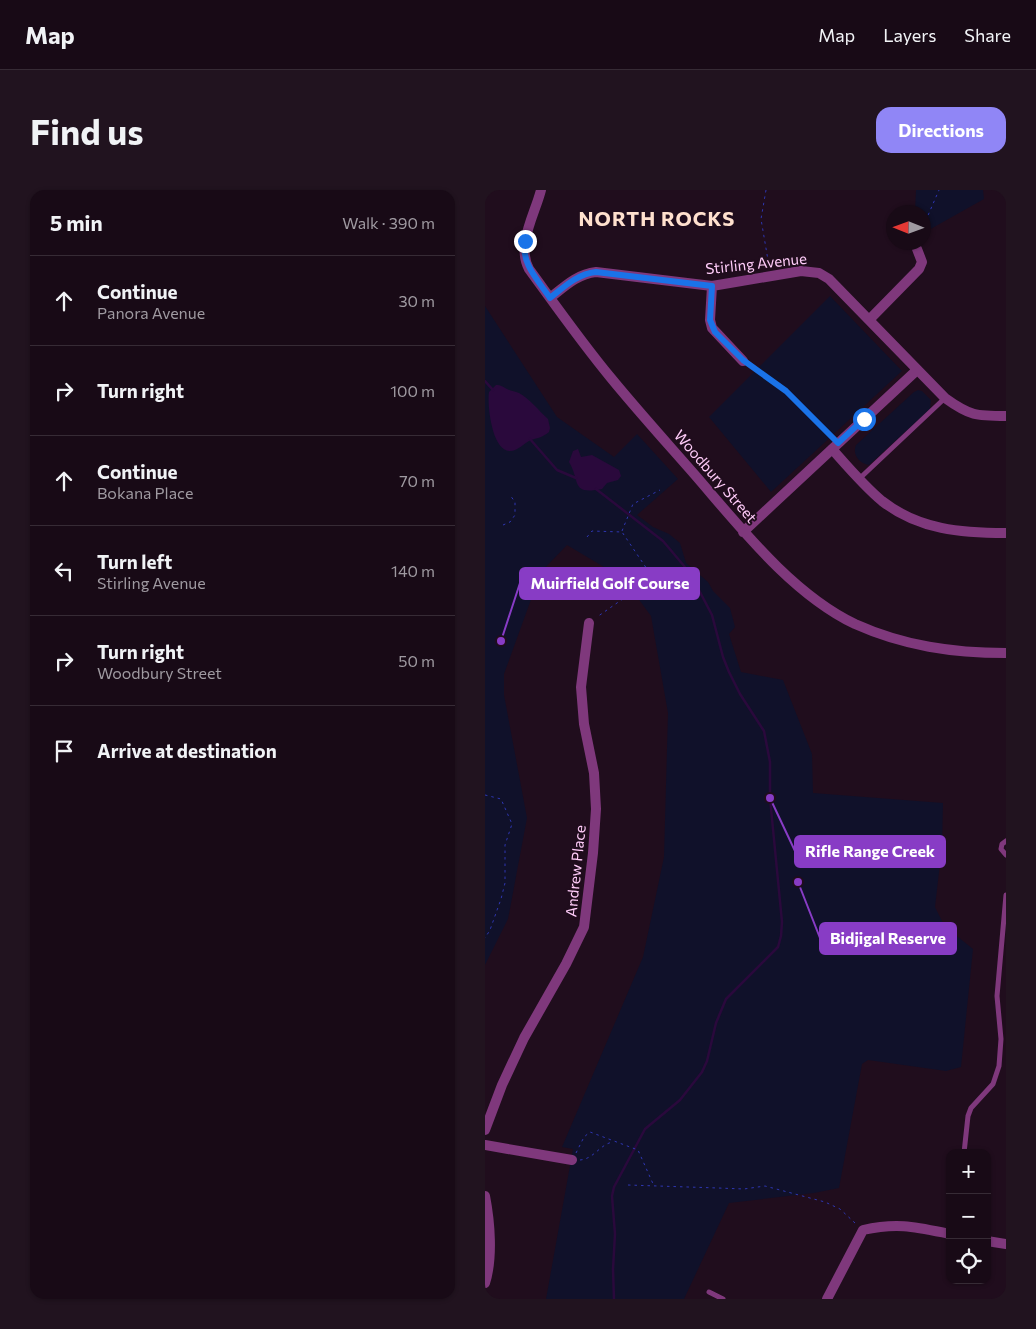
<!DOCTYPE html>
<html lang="en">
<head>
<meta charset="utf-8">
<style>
  :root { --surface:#180a16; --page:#21131f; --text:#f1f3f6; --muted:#9f9aa1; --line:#362b35; --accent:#9086f6 }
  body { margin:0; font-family:Commissioner,sans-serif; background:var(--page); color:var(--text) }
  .controls { position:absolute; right:15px; bottom:15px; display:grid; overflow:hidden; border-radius:10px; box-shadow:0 1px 4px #0004 }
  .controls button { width:45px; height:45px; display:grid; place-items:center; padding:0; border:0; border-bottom:1px solid var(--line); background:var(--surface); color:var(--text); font:25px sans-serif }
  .compass { position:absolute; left:401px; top:15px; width:45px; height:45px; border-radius:50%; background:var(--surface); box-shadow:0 1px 4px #0004; rotate:271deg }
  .stop { position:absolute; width:15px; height:15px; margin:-11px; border:4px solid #1a73e8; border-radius:50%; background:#fff }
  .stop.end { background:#1a73e8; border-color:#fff; box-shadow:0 1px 5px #0008 }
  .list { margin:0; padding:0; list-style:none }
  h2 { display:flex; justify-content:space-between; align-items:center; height:65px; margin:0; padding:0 20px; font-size:21px }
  h2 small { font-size:16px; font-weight:400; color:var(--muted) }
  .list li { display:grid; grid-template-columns:32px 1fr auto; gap:15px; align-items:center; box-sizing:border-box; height:90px; padding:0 20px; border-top:1px solid var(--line) }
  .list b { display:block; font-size:19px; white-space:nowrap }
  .list p { margin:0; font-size:16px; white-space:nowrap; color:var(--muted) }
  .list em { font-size:16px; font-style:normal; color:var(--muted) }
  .icon { flex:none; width:28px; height:28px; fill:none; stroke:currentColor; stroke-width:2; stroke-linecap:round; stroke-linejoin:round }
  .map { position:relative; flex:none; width:521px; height:1109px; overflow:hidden; border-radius:15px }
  header { display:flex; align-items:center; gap:30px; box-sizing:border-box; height:70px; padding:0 25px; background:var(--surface); border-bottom:1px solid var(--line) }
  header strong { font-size:24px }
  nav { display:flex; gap:28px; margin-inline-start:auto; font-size:18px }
  .intro { display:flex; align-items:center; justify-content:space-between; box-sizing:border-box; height:120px; padding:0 30px }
  h1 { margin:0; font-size:35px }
  .button { padding:12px 22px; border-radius:15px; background:var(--accent); color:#fff; font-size:18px; font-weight:700 }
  main { display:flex; gap:30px; padding:0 30px }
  aside { flex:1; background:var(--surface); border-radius:15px; box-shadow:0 1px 4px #0004 }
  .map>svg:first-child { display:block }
  .green { fill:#10112a }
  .water { fill:#2a093c }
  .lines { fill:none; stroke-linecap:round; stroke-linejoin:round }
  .stream { stroke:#2a093c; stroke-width:2.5 }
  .path { stroke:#2e36b1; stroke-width:1; stroke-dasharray:2.5 4; stroke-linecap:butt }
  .lane { stroke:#7f387c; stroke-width:5 }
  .street { stroke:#7f387c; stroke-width:10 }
  .route { stroke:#1a73e8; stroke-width:6 }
  .labels { text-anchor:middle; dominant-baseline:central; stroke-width:4; stroke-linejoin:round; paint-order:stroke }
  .street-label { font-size:15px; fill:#ffccf9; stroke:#200d1d }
  .district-label { font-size:20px; font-weight:bold; letter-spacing:1px; fill:#ffe0ce; stroke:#200d1d }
  .leader { fill:none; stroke:#883cc5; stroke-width:2 }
  .callout-dot { fill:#883cc5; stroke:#200d1d; stroke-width:2 }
  .callout { fill:#883cc5; stroke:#883cc5; stroke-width:2 }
  .callout-label { font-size:16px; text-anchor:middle; font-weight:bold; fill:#fff }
</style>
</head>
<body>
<header>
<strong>Map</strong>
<nav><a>Map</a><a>Layers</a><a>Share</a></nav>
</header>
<div class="intro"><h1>Find us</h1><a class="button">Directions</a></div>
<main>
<aside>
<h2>5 min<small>Walk · 390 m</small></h2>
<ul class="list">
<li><svg class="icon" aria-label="ahead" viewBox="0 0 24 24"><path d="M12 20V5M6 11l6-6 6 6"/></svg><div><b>Continue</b><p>Panora Avenue</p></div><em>30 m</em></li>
<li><svg class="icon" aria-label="right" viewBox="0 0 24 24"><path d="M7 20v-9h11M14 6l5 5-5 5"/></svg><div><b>Turn right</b></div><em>100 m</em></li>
<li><svg class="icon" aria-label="ahead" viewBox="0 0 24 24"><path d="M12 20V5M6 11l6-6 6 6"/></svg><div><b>Continue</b><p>Bokana Place</p></div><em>70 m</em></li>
<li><svg class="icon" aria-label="left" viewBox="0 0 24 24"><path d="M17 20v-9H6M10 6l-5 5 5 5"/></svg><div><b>Turn left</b><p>Stirling Avenue</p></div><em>140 m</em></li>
<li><svg class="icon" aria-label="right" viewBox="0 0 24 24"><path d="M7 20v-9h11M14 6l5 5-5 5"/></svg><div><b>Turn right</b><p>Woodbury Street</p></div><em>50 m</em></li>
<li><svg class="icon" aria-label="arrive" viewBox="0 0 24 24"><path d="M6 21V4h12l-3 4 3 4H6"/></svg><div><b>Arrive at destination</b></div></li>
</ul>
</aside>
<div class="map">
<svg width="521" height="1109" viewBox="0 0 521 1109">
  <rect width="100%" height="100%" fill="#200d1d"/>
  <path class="green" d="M 431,0 L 498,0 L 499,9 L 442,41 L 439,39 L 438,22 L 430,22 Z
    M 345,106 L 417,181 L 286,302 L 224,227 Z
    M 0,116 L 72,227 L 129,267 L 152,244 L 193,289 L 152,325 L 168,337 L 184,344 L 195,353 L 201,373 L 223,392 L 228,401 L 245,418 L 250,437 L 244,444 L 256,482 L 298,490 L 327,564 L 328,603 L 458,613 L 457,656 L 450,717 L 458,733 L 468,743 L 488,759 L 476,877 L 461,881 L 383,870 L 377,874 L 354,998 L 329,1003 L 244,1013 L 199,1109 L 61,1109 L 88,959 L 77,957 L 158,767 L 179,667 L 183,523 L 166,426 L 139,389 L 82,355 L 56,382 L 19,484 L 19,505 L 42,628 L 23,729 L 0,775 Z
    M 433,200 L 437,201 L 446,210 L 445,219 L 384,275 C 374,274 367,264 371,255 L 429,202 Z"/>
  <path class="water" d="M 11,195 C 16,195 18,197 22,199 C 26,201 30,201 34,203 C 45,209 54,221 63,229 L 65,238 L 64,242 C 58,247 53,248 46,250 C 39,253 33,261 25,261 C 7,261 2,215 4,202 Z
    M 93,259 L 96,267 L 107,265 L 134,280 L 136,286 L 133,290 L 122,293 L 117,299 C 85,305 96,292 84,272 L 88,261 Z"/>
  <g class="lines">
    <path class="stream" d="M 0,191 L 8,200
      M 45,249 L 72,280 L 91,288
      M 111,299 L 178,351 L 205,383 L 227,425 L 238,467 L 244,482 L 255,504 L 279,541 L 285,572 L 285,608 L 297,732 L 296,746 L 293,757 L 241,809 L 231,833 L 222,871 L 217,882 L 195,910 L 160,939 L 129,997 L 127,1006 L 130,1044 L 128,1079 L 129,1109"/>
    <path class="path" d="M 281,0 L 276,29 L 284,76
      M 438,37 L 454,0
      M 266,176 L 301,201 L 347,248
      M 18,335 L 25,332 L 30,325 L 30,312 L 25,305
      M 137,341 L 148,314 L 175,300
      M 102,347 L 107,341 L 137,342 L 164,382 L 142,406 L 112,427
      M 0,605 L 16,609 L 27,634 L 20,655 L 20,693 L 16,709 L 5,740 L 0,748
      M 91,963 L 99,947 L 105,942 L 153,960 L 169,996
      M 95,970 C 109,969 115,954 128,952
      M 143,995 L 233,998 L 259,999 L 280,996 L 340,1012 L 355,1019 L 370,1033"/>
    <path class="lane" d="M 374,289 L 460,208
      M 521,651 L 517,654 L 516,659 L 521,665
      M 479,963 L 483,926 L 486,918 L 508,894 L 514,876 L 516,849 L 512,806 L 521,705
      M 224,1102 L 238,1109"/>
    <path class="street" d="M 56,0 C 50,24 31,55 44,79 C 71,116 97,153 126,188 C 153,221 182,253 210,285 C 255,337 307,404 370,434 C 419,456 468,463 521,463
      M 227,96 L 225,130 L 227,138 L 258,171
      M 65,108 C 79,97 92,84 111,82 L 227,96 L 316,81 L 334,83 L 344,89 L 460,208 C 485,226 491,226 521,226
      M 384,130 L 434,79 L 437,72 L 432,59
      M 347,259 C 363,277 379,296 397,311 C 434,340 477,343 521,343
      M 258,342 L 432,180
      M 0,940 L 17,895 L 39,848 L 81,774 L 99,737 L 108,663 L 111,619 L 109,583 L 99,534 L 96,497 L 104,433
      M 0,955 L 87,970
      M 0,1006 C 5,1032 8,1068 0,1093
      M 502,1051 L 521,1054
      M 342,1109 L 378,1040 C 413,1032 431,1037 465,1044"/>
  </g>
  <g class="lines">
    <path class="route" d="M 40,51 C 36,74 53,90 65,108 C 79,97 92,84 111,82 L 227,96 L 225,130 L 230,142 L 258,170 L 301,201 L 353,253 L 379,229"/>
  </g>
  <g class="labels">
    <g class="street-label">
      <text transform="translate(271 73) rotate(-6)">Stirling Avenue</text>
      <text transform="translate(231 286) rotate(49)">Woodbury Street</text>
      <text transform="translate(90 681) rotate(-84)">Andrew Place</text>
    </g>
    <g class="district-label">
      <text x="172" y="28">NORTH ROCKS</text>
    </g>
  </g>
  <path class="leader" d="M16 451L35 393M285 608L310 661M313 692L335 748"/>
  <g class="callout-dot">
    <circle cx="16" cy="451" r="5"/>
    <circle cx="285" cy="608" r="5"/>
    <circle cx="313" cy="692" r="5"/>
  </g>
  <g class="callout">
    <rect x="35" y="378" width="179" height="31" rx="5"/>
    <rect x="310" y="646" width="150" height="31" rx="5"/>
    <rect x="335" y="733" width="136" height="31" rx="5"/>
  </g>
  <g class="callout-label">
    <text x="125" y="399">Muirfield Golf Course</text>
    <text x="385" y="667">Rifle Range Creek</text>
    <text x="403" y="754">Bidjigal Reserve</text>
  </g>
</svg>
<div class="controls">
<button>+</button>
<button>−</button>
<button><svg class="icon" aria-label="locate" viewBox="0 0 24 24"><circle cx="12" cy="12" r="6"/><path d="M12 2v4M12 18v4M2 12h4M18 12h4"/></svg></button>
</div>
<svg class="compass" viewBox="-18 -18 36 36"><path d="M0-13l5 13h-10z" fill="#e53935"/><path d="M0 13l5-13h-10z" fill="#9f9aa1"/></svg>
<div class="stop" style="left:379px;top:229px"></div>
<div class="stop end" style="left:40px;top:51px"></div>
</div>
</main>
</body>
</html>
